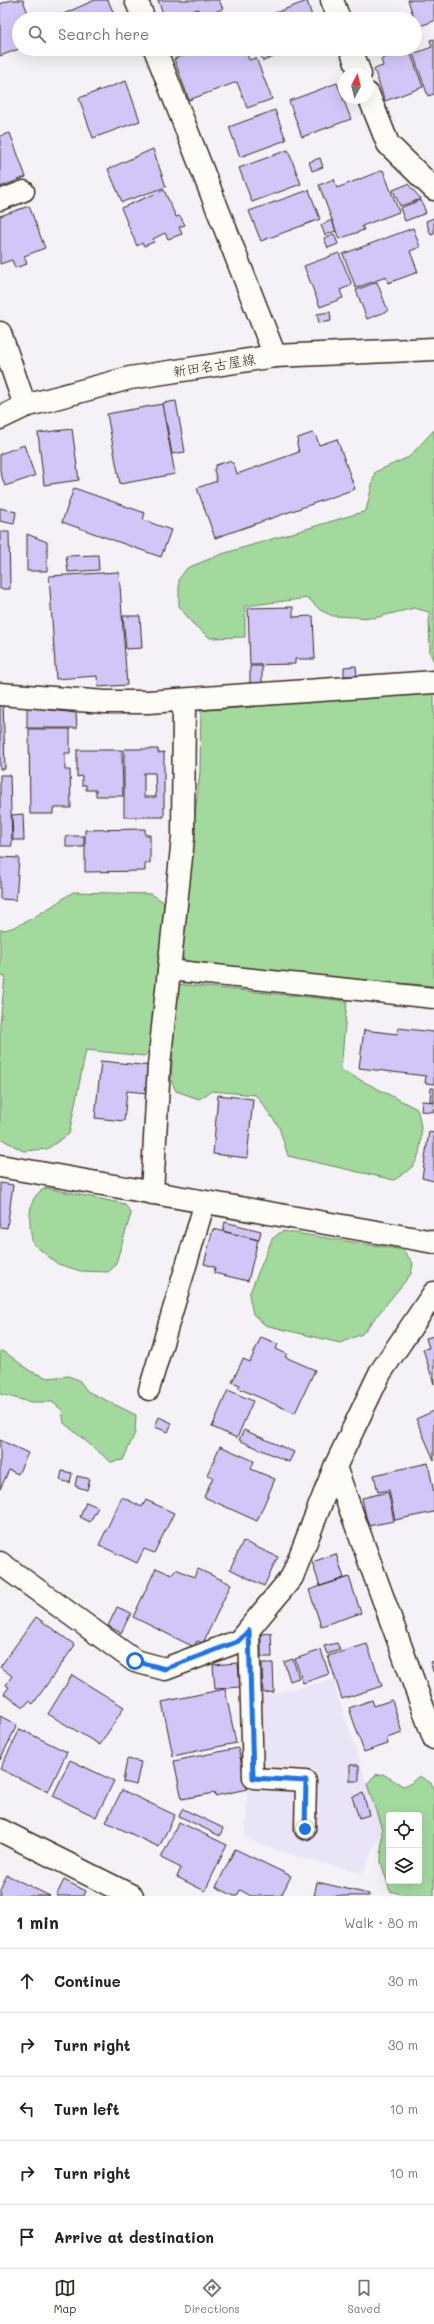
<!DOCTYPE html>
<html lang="en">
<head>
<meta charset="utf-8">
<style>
  :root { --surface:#fff; --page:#f6f6f6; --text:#222; --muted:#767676; --line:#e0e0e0; --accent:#3b2a1e }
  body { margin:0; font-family:Mali,"Klee One",sans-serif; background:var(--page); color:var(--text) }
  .controls { position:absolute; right:12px; bottom:12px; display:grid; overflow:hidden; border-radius:4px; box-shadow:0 4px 16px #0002 }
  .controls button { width:36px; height:36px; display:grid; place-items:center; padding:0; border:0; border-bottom:1px solid var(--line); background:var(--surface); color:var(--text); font:20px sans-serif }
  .compass { position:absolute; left:338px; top:68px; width:36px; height:36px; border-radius:50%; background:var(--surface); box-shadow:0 4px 16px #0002; rotate:7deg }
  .stop { position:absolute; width:12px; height:12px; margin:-9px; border:3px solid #1a73e8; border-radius:50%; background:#fff }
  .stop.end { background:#1a73e8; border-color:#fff; box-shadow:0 1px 4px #0008 }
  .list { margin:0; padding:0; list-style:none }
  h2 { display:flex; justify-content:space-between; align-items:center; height:52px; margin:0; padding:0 16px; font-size:17px }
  h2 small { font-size:13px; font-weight:400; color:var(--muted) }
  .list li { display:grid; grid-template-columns:26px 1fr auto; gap:12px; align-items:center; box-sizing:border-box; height:64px; padding:0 16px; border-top:1px solid var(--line) }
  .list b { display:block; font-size:15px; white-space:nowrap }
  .list em { font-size:13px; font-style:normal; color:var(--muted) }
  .icon { flex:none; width:22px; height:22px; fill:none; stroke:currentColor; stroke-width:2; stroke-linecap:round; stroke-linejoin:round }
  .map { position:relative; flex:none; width:434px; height:1896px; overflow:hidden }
  .search { position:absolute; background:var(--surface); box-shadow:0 4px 16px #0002; left:12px; right:12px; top:12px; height:44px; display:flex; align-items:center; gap:10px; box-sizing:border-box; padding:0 14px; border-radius:22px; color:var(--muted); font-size:15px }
  .sheet { height:372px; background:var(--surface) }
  nav { display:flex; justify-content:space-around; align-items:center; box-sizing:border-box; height:56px; border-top:1px solid var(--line); background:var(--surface); font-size:11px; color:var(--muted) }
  nav a { display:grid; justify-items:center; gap:2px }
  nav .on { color:var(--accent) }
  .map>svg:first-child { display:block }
  .built { fill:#eae4f7 }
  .green { fill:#a2da9e; stroke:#6e825e; fill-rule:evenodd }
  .building { fill:#d2c6f8; stroke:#3b2a1e; fill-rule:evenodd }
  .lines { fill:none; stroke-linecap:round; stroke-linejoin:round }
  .lane-casing { stroke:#3b2a1e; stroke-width:23 }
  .street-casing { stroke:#3b2a1e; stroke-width:25 }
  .secondary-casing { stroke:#3b2a1e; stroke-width:25 }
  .lane { stroke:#fdfcf7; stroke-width:20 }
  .street { stroke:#fdfcf7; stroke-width:22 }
  .secondary { stroke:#fdfcf7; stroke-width:22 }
  .route { stroke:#1a73e8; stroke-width:5 }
  .labels { text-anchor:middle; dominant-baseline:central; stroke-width:3.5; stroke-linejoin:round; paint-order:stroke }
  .street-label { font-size:14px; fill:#3b2a1e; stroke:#fdfcf7 }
</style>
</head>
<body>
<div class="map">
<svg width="434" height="1896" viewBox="0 0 434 1896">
  <rect width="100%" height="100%" fill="#f4f1f7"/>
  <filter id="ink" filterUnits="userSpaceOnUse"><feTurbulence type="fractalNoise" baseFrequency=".025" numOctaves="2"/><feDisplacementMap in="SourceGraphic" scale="8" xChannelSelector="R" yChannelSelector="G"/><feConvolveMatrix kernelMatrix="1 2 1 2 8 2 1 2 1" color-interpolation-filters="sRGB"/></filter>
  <g filter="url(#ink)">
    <path class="built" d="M 333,1680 L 382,1829 L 363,1873 L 304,1859 L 245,1838 L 248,1787 L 291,1789 L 296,1796 L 294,1835 L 311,1836 L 315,1772 L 262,1768 L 259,1697 Z"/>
    <path class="green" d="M 434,430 L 434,662 L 430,653 L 429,612 L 414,608 L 374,618 L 333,616 L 320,610 L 308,598 L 245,606 L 245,637 L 210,638 L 193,624 L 179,606 L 179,579 L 187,568 L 222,554 L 366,511 L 375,472 L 409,457 Z
      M 434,692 L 434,986 L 186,964 L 179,948 L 200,772 L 201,710 Z
      M 73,892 L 151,894 L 164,902 L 153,1047 L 144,1056 L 86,1050 L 69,1134 L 47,1149 L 23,1151 L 0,1138 L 0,1025 L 5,976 L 0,976 L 0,930 C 16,932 58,902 73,892 Z
      M 176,984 L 347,1001 L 341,1070 L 417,1109 C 422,1124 423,1143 417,1159 C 414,1168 402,1175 394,1180 L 288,1156 L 279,1127 L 256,1095 L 212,1091 L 199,1099 L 176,1091 L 171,1080 Z
      M 47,1188 L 125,1204 L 131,1214 L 115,1266 L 108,1272 L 81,1271 L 58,1264 L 33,1244 C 29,1225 25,1195 47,1188 Z
      M 282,1231 L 403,1250 L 413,1263 L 411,1274 L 362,1334 L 340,1343 L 265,1325 L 253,1314 L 249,1295 L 272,1239 Z
      M 0,1351 L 5,1352 L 30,1371 L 48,1378 L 68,1376 L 79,1380 L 87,1391 L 136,1415 L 135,1433 L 123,1460 L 111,1462 L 64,1423 L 62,1410 L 52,1402 L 30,1402 L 0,1394 Z
      M 383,1774 L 403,1786 L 410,1784 L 419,1776 L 431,1783 L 434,1788 L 434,1896 L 408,1896 L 390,1891 L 381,1862 L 382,1829 L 367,1784 L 375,1775 ZM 389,1815 L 419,1815 L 419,1881 L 389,1881 Z"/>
    <path class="building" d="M 11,0 L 23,0 L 30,19 L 19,19 L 19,49 L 0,56 L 0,4 Z
      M 95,0 L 108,0 L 116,19 L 52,19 Z
      M 158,0 L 219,0 L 223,9 L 201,17 L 198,9 L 184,14 L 186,19 L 165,19 Z
      M 408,0 L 434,0 L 434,21 L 417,27 Z
      M 307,1 L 313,19 L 259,19 Z
      M 434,39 L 434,94 L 428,96 L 413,54 L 432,47 L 430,40 Z
      M 65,49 L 78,49 L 67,53 Z
      M 200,49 L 245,49 L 249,60 L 256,58 L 272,99 L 247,108 L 237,82 L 189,100 L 174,59 Z
      M 259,49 L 295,49 L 263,61 Z
      M 409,49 L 423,87 L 385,101 L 374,69 L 383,66 L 381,59 Z
      M 126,81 L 140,121 L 93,138 L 79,98 Z
      M 337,83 L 351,119 L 302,137 L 289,101 Z
      M 275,110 L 286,140 L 240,157 L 229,127 Z
      M 10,133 L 26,177 L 0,187 L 0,136 Z
      M 153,149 L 166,187 L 122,202 L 108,169 Z
      M 288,150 L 301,184 L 252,202 L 239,168 Z
      M 320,158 L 323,167 L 312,171 L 309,162 Z
      M 383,170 L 399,212 L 362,226 L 364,230 L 339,239 L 319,185 L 334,179 L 337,188 Z
      M 408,184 L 421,199 L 400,206 L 393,190 Z
      M 164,190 L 176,217 L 180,216 L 185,225 L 179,227 L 182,234 L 168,239 L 165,233 L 153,239 L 154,242 L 144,246 L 142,243 L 137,246 L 121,208 Z
      M 309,190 L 320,219 L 261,241 L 249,211 Z
      M 421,200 L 426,213 L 405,221 L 400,208 Z
      M 29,206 L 45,248 L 24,256 L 27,264 L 15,268 L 12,260 L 0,264 L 0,216 Z
      M 434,218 L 434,234 L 431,235 L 426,221 Z
      M 332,220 L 336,231 L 325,235 L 321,225 Z
      M 413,228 L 420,247 L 410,251 L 418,272 L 388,283 L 386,277 L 356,288 L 343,254 Z
      M 334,234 L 338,244 L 328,248 L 324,238 Z
      M 339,253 L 352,285 L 340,290 L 343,298 L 320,307 L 304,266 Z
      M 377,282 L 388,311 L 367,319 L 356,290 Z
      M 330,312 L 331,321 L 319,323 L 317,314 Z
      M 176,401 L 185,452 L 172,454 L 163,403 Z
      M 162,404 L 175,474 L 120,484 L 107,414 Z
      M 72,429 L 79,480 L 44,485 L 38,433 Z
      M 312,433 L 316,436 L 319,445 L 337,439 L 355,489 L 215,538 L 197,488 L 217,481 L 214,470 L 216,465 L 229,461 L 234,464 L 237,474 L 299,452 L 297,444 L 298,438 Z
      M 24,445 L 35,476 L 5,486 L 0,471 L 0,454 Z
      M 74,488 L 145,513 L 143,520 L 171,530 L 161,557 L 62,522 Z
      M 0,508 L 16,512 L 14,524 L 0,521 Z
      M 0,532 L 9,532 L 10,589 L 0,589 Z
      M 27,534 L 47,542 L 47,571 L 27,571 Z
      M 98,555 L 99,570 L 68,572 L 66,556 Z
      M 119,572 L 127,685 L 98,687 L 97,676 L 56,679 L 49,576 Z
      M 293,607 L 293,617 L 313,616 L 315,659 L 295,659 L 295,664 L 250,665 L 248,608 Z
      M 123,616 L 140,616 L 142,648 L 126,649 Z
      M 250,666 L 262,666 L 262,683 L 250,683 Z
      M 356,666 L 357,676 L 344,676 L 344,667 Z
      M 0,701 L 3,701 L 5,769 L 0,769 Z
      M 27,707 L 76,713 L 77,728 L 27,728 Z
      M 29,729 L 70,729 L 70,753 L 65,753 L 65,770 L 70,770 L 71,808 L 53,808 L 53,814 L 30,814 Z
      M 124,749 L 158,749 L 158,753 L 164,752 L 164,817 L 124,817 ZM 144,773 L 155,773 L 156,797 L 144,797 Z
      M 77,750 L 122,750 L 123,796 L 96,796 L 96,790 L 86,790 L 86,785 L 82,785 L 82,776 L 77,777 Z
      M 0,775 L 10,775 L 12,846 L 0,846 Z
      M 23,814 L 24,840 L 13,840 L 12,815 Z
      M 145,829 L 145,835 L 150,835 L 150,863 L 145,863 L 145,871 L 85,872 L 85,830 Z
      M 66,836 L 84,836 L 84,847 L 66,847 Z
      M 0,857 L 19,858 L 16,900 L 0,899 Z
      M 398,1028 L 434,1032 L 434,1084 L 425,1083 L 426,1076 L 359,1068 L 364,1030 L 397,1034 Z
      M 101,1061 L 151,1066 L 148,1093 L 127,1091 L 124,1121 L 95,1118 Z
      M 431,1088 L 434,1088 L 434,1102 L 430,1101 Z
      M 218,1095 L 253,1099 L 247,1158 L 213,1154 Z
      M 422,1101 L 434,1102 L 433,1112 L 421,1111 Z
      M 429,1132 L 434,1133 L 434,1181 L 422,1178 Z
      M 0,1183 L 13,1185 L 7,1228 L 0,1227 Z
      M 225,1222 L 261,1231 L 259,1240 L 223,1231 Z
      M 213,1229 L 258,1240 L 248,1281 L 214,1273 L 215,1267 L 204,1264 Z
      M 434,1336 L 434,1384 L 423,1349 L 429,1348 L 426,1338 Z
      M 261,1337 L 278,1344 L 276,1349 L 287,1354 L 285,1357 L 315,1370 L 295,1413 L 238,1388 L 240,1385 L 232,1382 L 243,1359 L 250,1362 Z
      M 228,1390 L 253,1401 L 237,1438 L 212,1427 Z
      M 434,1411 L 434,1460 L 416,1419 Z
      M 159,1417 L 172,1423 L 168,1432 L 155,1427 Z
      M 244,1430 L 294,1452 L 289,1462 L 239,1440 Z
      M 0,1440 L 28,1453 L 18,1474 L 9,1470 L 0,1489 Z
      M 220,1446 L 254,1461 L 251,1469 L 275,1479 L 257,1521 L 204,1497 L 213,1477 L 207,1475 Z
      M 428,1463 L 434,1493 L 434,1512 L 395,1520 L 389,1490 L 378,1492 L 374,1475 Z
      M 62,1471 L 72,1473 L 70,1483 L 60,1480 Z
      M 77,1476 L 90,1479 L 87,1490 L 75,1486 Z
      M 388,1492 L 394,1521 L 368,1526 L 362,1498 Z
      M 122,1497 L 142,1507 L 146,1500 L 174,1513 L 154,1553 L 144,1549 L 137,1563 L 99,1545 Z
      M 86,1502 L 98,1507 L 90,1522 L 80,1517 Z
      M 243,1541 L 278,1557 L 264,1586 L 230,1569 Z
      M 336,1554 L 344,1578 L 320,1586 L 312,1562 Z
      M 156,1568 L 172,1575 L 176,1569 L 194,1577 L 198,1569 L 231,1584 L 203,1643 L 197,1641 L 194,1647 L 133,1617 Z
      M 349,1577 L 361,1613 L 321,1626 L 309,1590 Z
      M 117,1607 L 131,1613 L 121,1633 L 108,1626 Z
      M 36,1617 L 75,1645 L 33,1704 L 29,1701 L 24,1707 L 4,1694 L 9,1687 L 6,1685 L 12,1676 L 0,1667 Z
      M 271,1633 L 272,1657 L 261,1657 L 261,1634 Z
      M 337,1643 L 340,1650 L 327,1654 L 324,1646 Z
      M 367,1644 L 382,1686 L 342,1699 L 328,1656 Z
      M 321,1650 L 329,1674 L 303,1683 L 295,1659 Z
      M 293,1659 L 299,1678 L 290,1681 L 284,1662 Z
      M 434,1661 L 434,1674 L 430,1662 Z
      M 238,1663 L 240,1687 L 215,1689 L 213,1665 Z
      M 262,1663 L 273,1663 L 274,1692 L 263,1693 Z
      M 72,1675 L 124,1707 L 100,1745 L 48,1714 Z
      M 225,1689 L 236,1743 L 173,1756 L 162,1702 Z
      M 372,1700 L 374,1706 L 392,1700 L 402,1733 L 387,1738 L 388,1744 L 364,1752 L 349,1708 Z
      M 0,1716 L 17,1725 L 0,1760 Z
      M 20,1729 L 67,1752 L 48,1792 L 0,1769 Z
      M 238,1748 L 247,1789 L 215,1796 L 214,1793 L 182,1799 L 174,1761 Z
      M 127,1759 L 141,1762 L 136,1785 L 123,1782 Z
      M 70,1760 L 114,1781 L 96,1817 L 53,1796 Z
      M 350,1765 L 359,1765 L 359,1781 L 350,1781 Z
      M 122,1790 L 175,1815 L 159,1847 L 106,1822 Z
      M 363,1793 L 369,1815 L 359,1818 L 352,1797 Z
      M 183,1809 L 223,1828 L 220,1836 L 179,1816 Z
      M 179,1822 L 227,1845 L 205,1891 L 177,1877 L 181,1868 L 161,1858 Z
      M 235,1849 L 291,1876 L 281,1896 L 251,1896 L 240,1890 L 237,1896 L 234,1896 L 216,1887 Z
      M 7,1875 L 50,1896 L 0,1896 L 0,1889 Z
      M 64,1880 L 86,1891 L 84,1896 L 56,1896 Z
      M 317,1882 L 369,1894 L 369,1896 L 314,1896 Z"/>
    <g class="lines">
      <g class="lane-casing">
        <path id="lane" d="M 0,200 L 24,191
          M 169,970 L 434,998
          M 149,1390 L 205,1202
          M 249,1630 L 253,1778 L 306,1781 L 305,1829"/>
      </g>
      <g class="street-casing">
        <path id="street" d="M 136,0 L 144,19
          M 332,0 L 339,19
          M 155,49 L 275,356
          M 351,49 L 360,74
          M 368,94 L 388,144 L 434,189
          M 0,333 L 25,406
          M 0,694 L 105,702 L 148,702 L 434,682
          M 0,1166 L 434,1242
          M 152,1193 L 159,1065 L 183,838 L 184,701
          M 335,1467 L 434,1738
          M 0,1563 L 135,1661 L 165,1669 L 239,1641 L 292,1577 L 335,1467 L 380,1373 L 434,1293
          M 0,1830 L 132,1896"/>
      </g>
      <g class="secondary-casing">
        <path id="secondary" d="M 0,418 L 25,406 L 130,378 L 275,356 L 434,349"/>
      </g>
      <use href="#lane" class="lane"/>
      <use href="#street" class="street"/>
      <use href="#secondary" class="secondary"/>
    </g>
  </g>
  <g class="lines" filter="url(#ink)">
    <path class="route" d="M 135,1661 L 165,1669 L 239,1641 L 249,1630 L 253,1778 L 306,1781 L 305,1829"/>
  </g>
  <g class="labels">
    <g class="street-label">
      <text transform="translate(214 365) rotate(-9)">新田名古屋線</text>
    </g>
  </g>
</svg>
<div class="controls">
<button><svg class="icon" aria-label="locate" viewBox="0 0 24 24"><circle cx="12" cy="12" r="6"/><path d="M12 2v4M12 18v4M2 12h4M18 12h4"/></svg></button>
<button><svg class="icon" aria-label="layers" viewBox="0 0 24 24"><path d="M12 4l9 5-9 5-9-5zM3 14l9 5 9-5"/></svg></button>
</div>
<svg class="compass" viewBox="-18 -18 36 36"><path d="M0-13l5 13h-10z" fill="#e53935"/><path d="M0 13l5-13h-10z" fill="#767676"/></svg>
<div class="stop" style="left:135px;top:1661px"></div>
<div class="stop end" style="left:305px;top:1829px"></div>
<div class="search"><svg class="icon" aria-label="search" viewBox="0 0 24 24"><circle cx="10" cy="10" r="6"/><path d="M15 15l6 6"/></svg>Search here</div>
</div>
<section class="sheet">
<h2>1 min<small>Walk · 80 m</small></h2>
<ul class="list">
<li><svg class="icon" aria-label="ahead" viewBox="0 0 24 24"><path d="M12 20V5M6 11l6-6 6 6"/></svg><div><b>Continue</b></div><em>30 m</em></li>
<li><svg class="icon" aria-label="right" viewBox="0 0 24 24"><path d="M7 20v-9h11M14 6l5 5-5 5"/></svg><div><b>Turn right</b></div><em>30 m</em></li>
<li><svg class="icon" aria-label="left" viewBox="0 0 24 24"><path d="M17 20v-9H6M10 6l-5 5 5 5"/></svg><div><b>Turn left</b></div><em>10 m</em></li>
<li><svg class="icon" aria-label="right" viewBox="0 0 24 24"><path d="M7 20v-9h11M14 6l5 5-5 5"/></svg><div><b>Turn right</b></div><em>10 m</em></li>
<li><svg class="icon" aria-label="arrive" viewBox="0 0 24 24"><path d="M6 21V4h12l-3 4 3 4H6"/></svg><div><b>Arrive at destination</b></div></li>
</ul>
</section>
<nav>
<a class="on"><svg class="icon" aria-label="map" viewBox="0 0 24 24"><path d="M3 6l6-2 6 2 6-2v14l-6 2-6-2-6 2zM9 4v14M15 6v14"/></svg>Map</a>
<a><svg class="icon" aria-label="directions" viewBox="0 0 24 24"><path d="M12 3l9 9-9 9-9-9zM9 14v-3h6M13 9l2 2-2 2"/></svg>Directions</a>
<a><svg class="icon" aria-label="saved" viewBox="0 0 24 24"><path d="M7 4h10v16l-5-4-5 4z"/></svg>Saved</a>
</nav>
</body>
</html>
